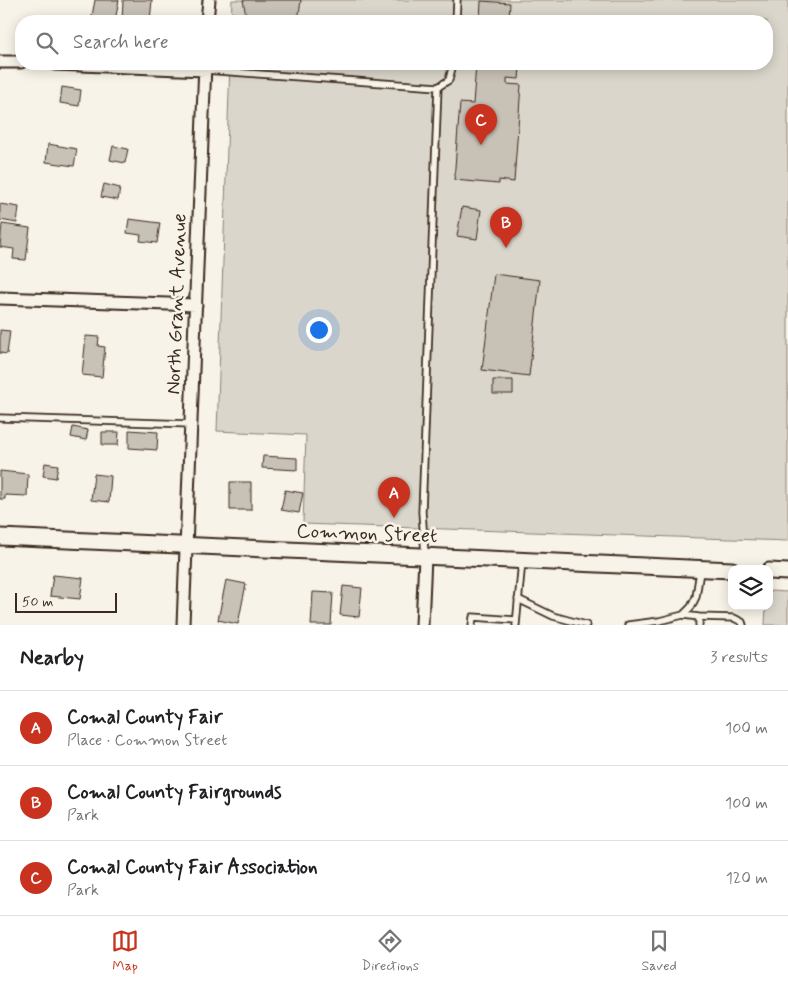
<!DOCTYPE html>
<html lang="en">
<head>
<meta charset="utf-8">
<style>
  :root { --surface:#fff; --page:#f6f6f6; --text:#202124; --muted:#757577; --line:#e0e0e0; --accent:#c8321e }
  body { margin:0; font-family:Mynerve,sans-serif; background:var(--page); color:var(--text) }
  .controls { position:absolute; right:15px; bottom:15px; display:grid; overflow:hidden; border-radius:10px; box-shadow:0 2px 12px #0003 }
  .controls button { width:45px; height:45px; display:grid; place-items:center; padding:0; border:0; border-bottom:1px solid var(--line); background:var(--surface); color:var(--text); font:25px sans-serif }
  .scale { position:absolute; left:15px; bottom:12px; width:102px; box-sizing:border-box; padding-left:5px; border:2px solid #3b2a1e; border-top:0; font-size:14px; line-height:18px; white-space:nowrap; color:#3b2a1e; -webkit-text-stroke:4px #f7f3e8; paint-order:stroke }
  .you { position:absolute; left:318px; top:329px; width:18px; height:18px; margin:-12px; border:4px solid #fff; border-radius:50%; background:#1a73e8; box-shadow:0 0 0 8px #1a73e833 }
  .badge { display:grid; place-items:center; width:32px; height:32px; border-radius:50%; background:var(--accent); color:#fff; font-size:16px; font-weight:700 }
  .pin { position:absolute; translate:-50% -41px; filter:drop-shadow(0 1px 2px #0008) }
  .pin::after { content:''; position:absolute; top:26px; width:18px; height:15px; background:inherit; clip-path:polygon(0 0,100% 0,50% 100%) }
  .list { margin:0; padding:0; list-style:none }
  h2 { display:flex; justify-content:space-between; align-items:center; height:65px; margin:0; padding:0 20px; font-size:21px }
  h2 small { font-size:16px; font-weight:400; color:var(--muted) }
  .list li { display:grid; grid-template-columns:32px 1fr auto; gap:15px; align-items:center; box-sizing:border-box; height:75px; padding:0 20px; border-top:1px solid var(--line) }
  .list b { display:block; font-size:19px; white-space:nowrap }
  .list p { margin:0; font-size:16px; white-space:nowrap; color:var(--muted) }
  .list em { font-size:16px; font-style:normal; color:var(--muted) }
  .icon { flex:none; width:28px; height:28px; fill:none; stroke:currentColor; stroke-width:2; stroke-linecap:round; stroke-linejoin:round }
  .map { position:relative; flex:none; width:788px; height:625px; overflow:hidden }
  .search { position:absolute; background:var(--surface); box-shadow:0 2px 12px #0003; left:15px; right:15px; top:15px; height:55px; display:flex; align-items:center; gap:12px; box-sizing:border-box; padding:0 18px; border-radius:20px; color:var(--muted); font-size:19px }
  .sheet { height:290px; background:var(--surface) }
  nav { display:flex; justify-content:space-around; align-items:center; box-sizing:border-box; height:70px; border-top:1px solid var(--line); background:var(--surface); font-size:14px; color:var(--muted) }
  nav a { display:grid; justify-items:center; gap:2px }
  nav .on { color:var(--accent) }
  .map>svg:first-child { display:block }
  .green { fill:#dbd6cb; stroke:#8b8074 }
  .building { fill:#c8c1b6; stroke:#3b2a1e }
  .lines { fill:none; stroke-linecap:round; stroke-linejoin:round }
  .service-casing { stroke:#3b2a1e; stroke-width:9 }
  .minor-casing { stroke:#3b2a1e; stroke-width:15 }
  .secondary-casing { stroke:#3b2a1e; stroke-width:19 }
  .service { stroke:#f7f3e8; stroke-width:5.5 }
  .minor { stroke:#f7f3e8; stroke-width:11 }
  .secondary { stroke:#f7f3e8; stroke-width:15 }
  .labels { text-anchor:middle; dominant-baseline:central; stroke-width:5; stroke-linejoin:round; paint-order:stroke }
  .street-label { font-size:20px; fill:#3b2a1e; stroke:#f7f3e8 }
</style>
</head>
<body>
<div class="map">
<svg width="788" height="625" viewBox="0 0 788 625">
  <rect width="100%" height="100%" fill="#f7f3e8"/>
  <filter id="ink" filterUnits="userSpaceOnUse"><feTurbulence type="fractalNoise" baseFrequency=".02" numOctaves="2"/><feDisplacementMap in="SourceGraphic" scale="10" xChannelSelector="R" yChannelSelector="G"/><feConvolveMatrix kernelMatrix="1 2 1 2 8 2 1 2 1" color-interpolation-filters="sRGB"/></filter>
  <g filter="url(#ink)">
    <path class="green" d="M 232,0 L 788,0 L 788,541 L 303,524 L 306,435 L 217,431 L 230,64 L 767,64 L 767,21 L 231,21 Z
      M 769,591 L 788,592 L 788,625 L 765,625 L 766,606 L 769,606 Z"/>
    <path class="building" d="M 95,0 L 119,0 L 115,21 L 91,21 Z
      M 123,0 L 152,0 L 150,21 L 122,21 Z
      M 243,0 L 301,0 L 298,21 L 247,21 Z
      M 481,1 L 510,3 L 509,20 L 523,21 L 480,21 Z
      M 476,64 L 531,64 L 531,68 L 520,67 L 519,79 L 507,78 L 507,84 L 521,85 L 514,182 L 499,180 L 499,184 L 454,180 L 460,103 L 473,104 Z
      M 62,87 L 81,90 L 79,106 L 60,103 Z
      M 48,144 L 77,149 L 74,166 L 46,162 Z
      M 113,146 L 128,149 L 125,163 L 110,160 Z
      M 104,184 L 120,188 L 118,200 L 101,197 Z
      M 0,204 L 19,207 L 17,223 L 0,220 Z
      M 462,207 L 481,210 L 477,239 L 457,236 Z
      M 129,219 L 160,223 L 157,243 L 140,241 L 141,235 L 127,233 Z
      M 2,224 L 30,228 L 26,260 L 13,259 L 14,249 L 0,247 Z
      M 494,274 L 540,280 L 529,376 L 482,370 Z
      M 0,330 L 10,331 L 7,354 L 0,353 Z
      M 86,336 L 99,337 L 98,346 L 105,347 L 102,377 L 82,375 Z
      M 493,380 L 513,380 L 513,394 L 493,394 Z
      M 73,427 L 88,430 L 86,440 L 71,437 Z
      M 129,430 L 158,432 L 157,450 L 129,448 Z
      M 102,432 L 119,432 L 118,445 L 102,445 Z
      M 263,456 L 297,458 L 297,470 L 262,468 Z
      M 45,463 L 58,465 L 56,478 L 43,476 Z
      M 0,471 L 28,474 L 27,496 L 5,495 L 5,499 L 0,499 Z
      M 94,474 L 111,476 L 109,502 L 91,500 Z
      M 230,482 L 251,482 L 251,510 L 230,510 Z
      M 285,490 L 303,493 L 299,513 L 281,510 Z
      M 53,575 L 83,578 L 80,599 L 50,596 Z
      M 226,580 L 246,584 L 238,624 L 218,620 Z
      M 343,586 L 362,588 L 359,617 L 340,615 Z
      M 313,592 L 333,593 L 331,625 L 311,625 Z"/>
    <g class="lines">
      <g class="service-casing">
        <path id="service" d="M 456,21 L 457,0
          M 205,70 L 438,87 L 449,80 L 453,64
          M 0,418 L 191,424
          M 425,555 L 422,512 L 438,87
          M 518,599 L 553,616 L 586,625
          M 683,615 L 699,617 L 734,618 L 742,622 L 743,625
          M 472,625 L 473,617 L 516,620
          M 516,625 L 522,561
          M 628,625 L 659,621 L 683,615 L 691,607 L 696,597 L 700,571
          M 699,625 L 699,617"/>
      </g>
      <g class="minor-casing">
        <path id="minor" d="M 207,21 L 209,0
          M 0,62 L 21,62
          M 55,64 L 205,70
          M 0,298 L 196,305
          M 183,625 L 205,64
          M 422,625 L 425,557"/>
      </g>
      <g class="secondary-casing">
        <path id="secondary" d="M 0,537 L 732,570
          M 769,571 L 788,572"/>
      </g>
      <use href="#service" class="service"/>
      <use href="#minor" class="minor"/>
      <use href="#secondary" class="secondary"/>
    </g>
  </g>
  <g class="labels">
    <g class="street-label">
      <text transform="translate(177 304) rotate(-88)">North Grant Avenue</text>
      <text transform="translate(367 534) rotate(2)">Common Street</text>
    </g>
  </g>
</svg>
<div class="controls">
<button><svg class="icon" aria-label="layers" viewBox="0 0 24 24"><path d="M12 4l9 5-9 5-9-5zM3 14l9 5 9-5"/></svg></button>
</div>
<div class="scale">50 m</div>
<div class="you"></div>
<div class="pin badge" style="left:394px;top:518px">A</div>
<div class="pin badge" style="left:506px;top:248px">B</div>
<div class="pin badge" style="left:481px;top:145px">C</div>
<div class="search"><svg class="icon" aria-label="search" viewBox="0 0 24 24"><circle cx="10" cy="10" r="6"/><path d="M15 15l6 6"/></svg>Search here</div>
</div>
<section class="sheet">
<h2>Nearby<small>3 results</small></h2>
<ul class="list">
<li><span class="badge">A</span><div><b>Comal County Fair</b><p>Place · Common Street</p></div><em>100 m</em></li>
<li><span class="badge">B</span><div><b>Comal County Fairgrounds</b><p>Park</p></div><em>100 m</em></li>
<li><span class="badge">C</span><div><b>Comal County Fair Association</b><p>Park</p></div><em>120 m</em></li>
</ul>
</section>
<nav>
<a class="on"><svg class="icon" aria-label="map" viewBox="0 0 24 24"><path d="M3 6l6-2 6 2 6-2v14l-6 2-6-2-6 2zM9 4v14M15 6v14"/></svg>Map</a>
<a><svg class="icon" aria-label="directions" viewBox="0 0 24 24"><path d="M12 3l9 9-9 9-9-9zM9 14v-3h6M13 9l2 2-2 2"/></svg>Directions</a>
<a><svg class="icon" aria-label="saved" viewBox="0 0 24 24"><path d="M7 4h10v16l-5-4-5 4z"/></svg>Saved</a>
</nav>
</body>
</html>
